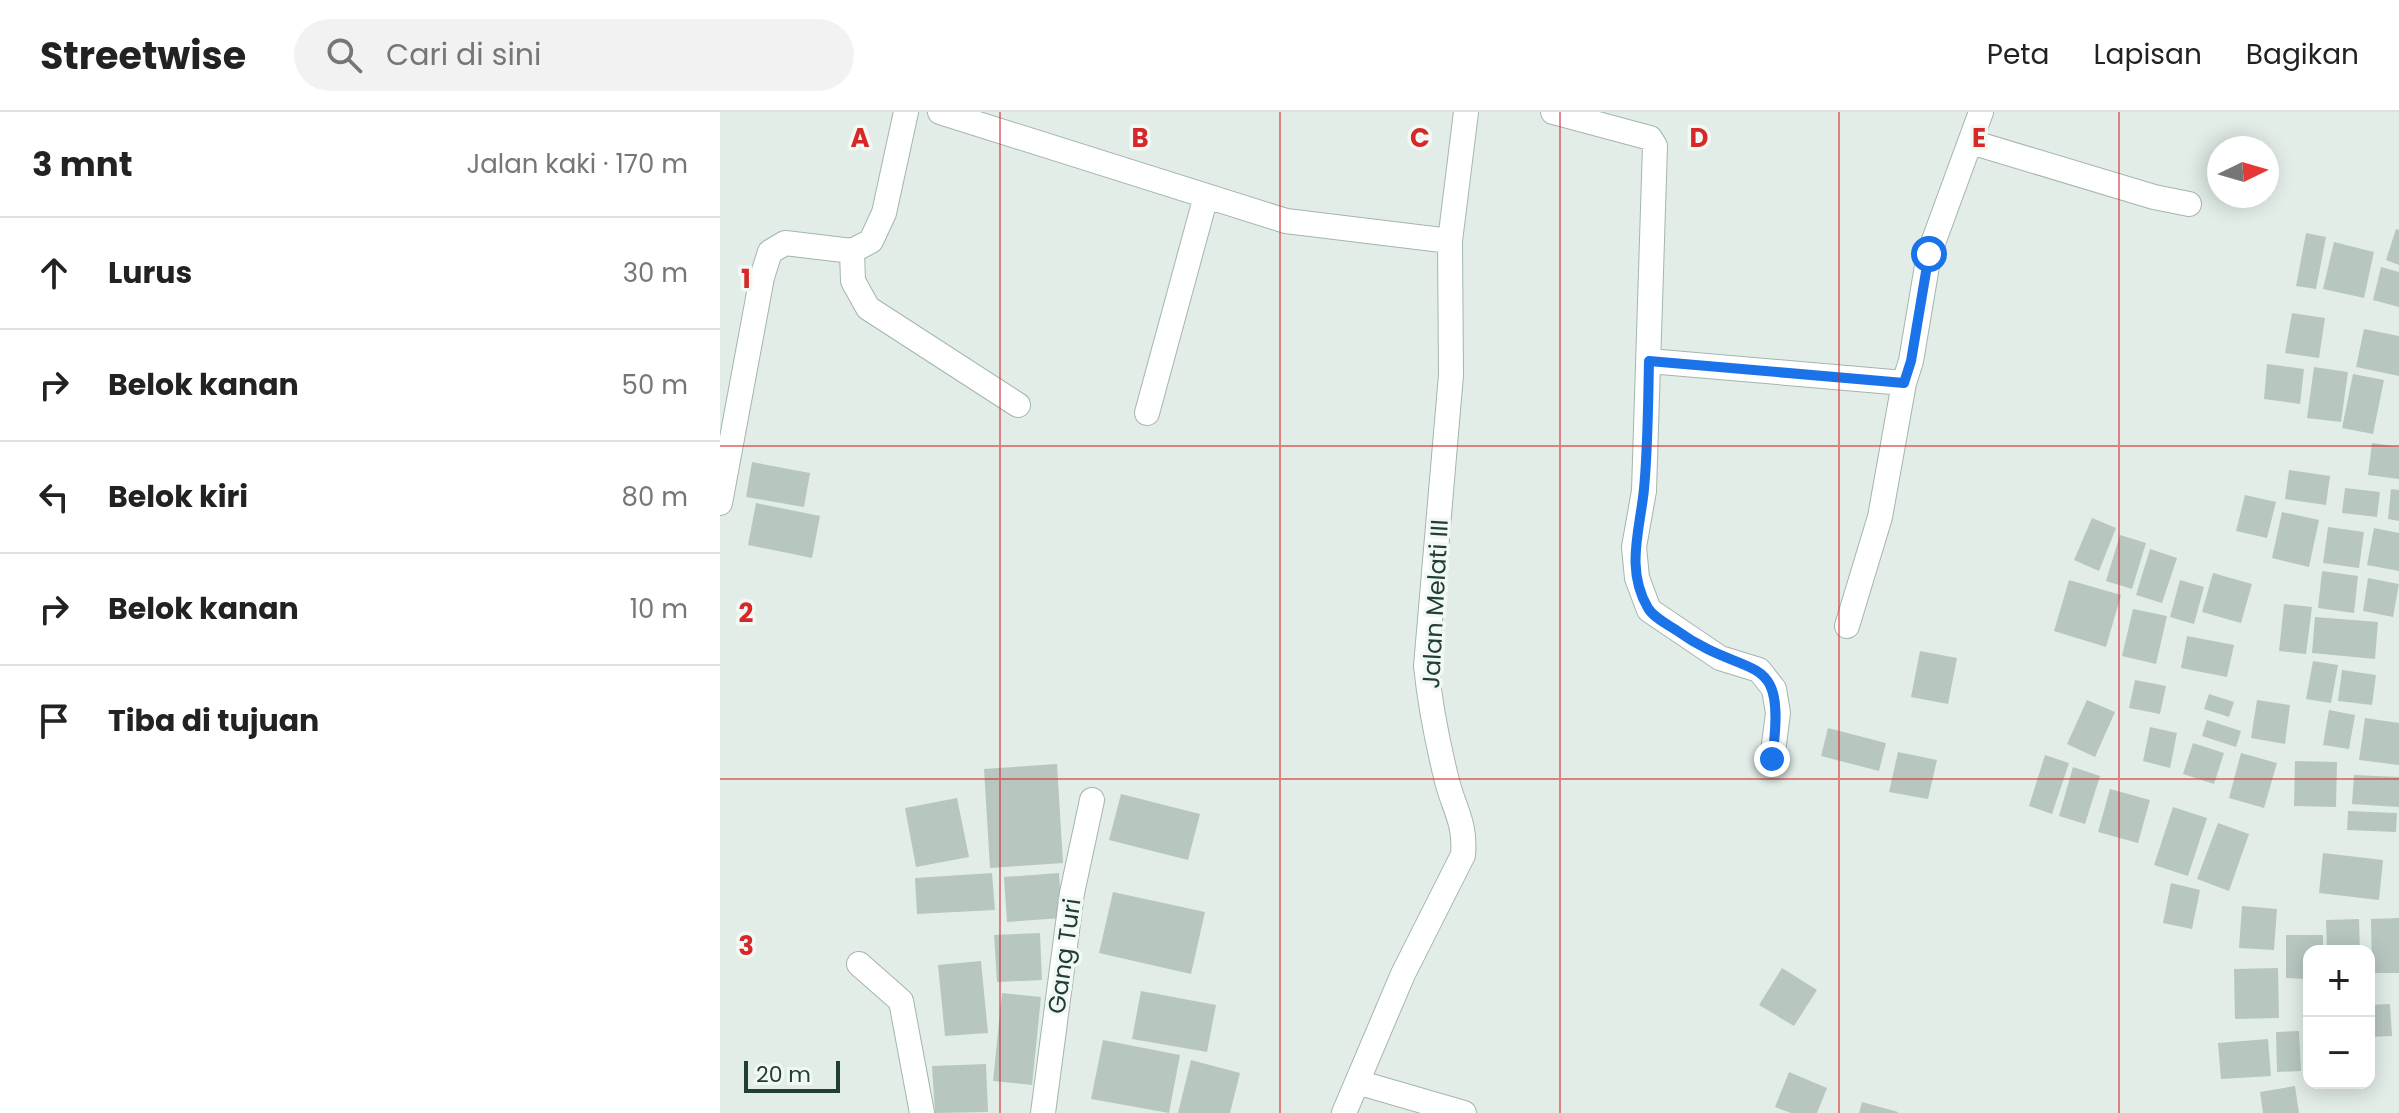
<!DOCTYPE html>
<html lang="id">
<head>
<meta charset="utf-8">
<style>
  :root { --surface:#fff; --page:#f2f2f2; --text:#222; --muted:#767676; --line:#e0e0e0 }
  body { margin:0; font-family:Poppins,sans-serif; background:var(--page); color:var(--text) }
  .controls { position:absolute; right:24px; bottom:24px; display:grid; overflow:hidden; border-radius:16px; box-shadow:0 4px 20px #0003 }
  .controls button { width:72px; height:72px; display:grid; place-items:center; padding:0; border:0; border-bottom:2px solid var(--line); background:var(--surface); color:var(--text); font:40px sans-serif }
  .compass { position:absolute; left:1487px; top:24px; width:72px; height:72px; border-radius:50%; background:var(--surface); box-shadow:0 4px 20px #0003; rotate:85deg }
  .scale { position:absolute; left:24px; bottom:20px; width:96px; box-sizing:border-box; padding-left:8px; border:4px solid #213e35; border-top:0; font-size:22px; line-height:28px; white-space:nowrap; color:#213e35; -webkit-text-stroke:6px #f2f9f5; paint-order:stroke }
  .stop { position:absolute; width:24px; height:24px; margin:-18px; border:6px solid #1a73e8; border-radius:50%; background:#fff }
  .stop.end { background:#1a73e8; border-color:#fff; box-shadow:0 2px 8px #0008 }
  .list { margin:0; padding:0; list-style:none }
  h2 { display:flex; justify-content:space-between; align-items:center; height:104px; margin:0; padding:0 32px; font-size:34px }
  h2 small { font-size:26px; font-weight:400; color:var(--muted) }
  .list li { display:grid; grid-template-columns:52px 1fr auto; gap:24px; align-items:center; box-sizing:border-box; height:112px; padding:0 32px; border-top:2px solid var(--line) }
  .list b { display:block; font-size:30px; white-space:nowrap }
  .list em { font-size:26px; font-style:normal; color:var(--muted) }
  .icon { flex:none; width:44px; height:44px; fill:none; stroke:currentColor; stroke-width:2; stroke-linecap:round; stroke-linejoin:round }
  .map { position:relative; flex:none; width:1679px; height:1001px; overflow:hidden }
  header { display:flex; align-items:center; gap:48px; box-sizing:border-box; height:112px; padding:0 40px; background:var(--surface); border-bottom:2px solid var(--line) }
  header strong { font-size:38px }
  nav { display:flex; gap:44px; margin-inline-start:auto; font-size:28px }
  .search { width:560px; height:72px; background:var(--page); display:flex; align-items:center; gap:20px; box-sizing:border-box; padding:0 28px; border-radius:44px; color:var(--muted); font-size:30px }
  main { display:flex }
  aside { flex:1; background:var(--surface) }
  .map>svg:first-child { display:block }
  .building { fill:#b7c7c0 }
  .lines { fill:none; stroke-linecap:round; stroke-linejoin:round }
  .street-casing { stroke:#a4b5ae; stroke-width:26 }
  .street { stroke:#fff; stroke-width:24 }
  .route { stroke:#1a73e8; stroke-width:10 }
  .grid { fill:none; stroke:#d62828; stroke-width:2; stroke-opacity:0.55 }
  .labels { text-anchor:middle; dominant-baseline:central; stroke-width:7; stroke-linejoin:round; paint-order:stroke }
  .street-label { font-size:24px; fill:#213e35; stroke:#f2f9f5 }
  .grid-label { font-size:26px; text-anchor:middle; font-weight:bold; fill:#d62828; stroke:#f2f9f5; stroke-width:7; stroke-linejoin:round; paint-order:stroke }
</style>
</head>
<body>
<header>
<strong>Streetwise</strong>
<div class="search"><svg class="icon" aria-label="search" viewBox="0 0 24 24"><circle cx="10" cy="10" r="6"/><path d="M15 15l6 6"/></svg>Cari di sini</div>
<nav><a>Peta</a><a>Lapisan</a><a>Bagikan</a></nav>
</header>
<main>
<aside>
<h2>3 mnt<small>Jalan kaki · 170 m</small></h2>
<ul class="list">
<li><svg class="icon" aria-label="ahead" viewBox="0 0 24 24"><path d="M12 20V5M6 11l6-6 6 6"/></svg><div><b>Lurus</b></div><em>30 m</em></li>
<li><svg class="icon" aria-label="right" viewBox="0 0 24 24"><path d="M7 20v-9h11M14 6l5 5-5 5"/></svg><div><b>Belok kanan</b></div><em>50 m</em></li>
<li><svg class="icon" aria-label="left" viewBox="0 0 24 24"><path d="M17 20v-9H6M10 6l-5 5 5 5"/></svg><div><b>Belok kiri</b></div><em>80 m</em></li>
<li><svg class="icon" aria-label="right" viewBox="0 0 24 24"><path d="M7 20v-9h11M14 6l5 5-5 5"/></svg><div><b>Belok kanan</b></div><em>10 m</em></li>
<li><svg class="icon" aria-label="arrive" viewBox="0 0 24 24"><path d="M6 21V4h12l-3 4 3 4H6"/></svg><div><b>Tiba di tujuan</b></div></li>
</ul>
</aside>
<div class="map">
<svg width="1679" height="1001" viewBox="0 0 1679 1001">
  <rect width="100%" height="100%" fill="#e2ede7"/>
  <path class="building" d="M 1676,117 L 1679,118 L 1679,153 L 1666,148 Z
    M 1586,121 L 1606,125 L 1596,177 L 1576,174 Z
    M 1614,130 L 1654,140 L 1644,186 L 1603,177 Z
    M 1661,155 L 1679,160 L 1679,195 L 1653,188 Z
    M 1572,201 L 1605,206 L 1599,246 L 1565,241 Z
    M 1644,217 L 1679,224 L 1679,264 L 1636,255 Z
    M 1547,252 L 1584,257 L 1580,292 L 1544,287 Z
    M 1594,255 L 1628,260 L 1621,310 L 1587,306 Z
    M 1633,262 L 1664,268 L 1653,322 L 1622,316 Z
    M 1652,331 L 1679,335 L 1679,367 L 1648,363 Z
    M 32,350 L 90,361 L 84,395 L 26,385 Z
    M 1569,358 L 1610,364 L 1606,393 L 1565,387 Z
    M 1625,376 L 1660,380 L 1657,405 L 1622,401 Z
    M 1671,377 L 1679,378 L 1679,409 L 1668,407 Z
    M 1525,383 L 1556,390 L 1547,426 L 1516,419 Z
    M 36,391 L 100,404 L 92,446 L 28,433 Z
    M 1562,400 L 1599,408 L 1589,455 L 1552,446 Z
    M 1372,406 L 1396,416 L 1379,459 L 1354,448 Z
    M 1608,415 L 1644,420 L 1639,456 L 1603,451 Z
    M 1654,416 L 1679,421 L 1679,459 L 1647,453 Z
    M 1400,423 L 1426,431 L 1412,477 L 1386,469 Z
    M 1430,437 L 1457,446 L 1442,491 L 1416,483 Z
    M 1602,459 L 1638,464 L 1634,501 L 1598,496 Z
    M 1493,461 L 1532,472 L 1521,511 L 1482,500 Z
    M 1648,466 L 1679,472 L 1673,505 L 1643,499 Z
    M 1349,468 L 1401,483 L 1386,535 L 1334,519 Z
    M 1460,468 L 1484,475 L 1474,512 L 1450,505 Z
    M 1564,492 L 1592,495 L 1586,542 L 1559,539 Z
    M 1413,497 L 1447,504 L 1436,552 L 1402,544 Z
    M 1595,505 L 1658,510 L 1655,547 L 1592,541 Z
    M 1467,524 L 1514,533 L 1507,565 L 1461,556 Z
    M 1200,539 L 1237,546 L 1228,592 L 1191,585 Z
    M 1593,549 L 1618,553 L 1611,591 L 1586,587 Z
    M 1622,558 L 1656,563 L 1652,593 L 1618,589 Z
    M 1415,568 L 1446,574 L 1440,602 L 1409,596 Z
    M 1489,582 L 1514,590 L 1509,605 L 1484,597 Z
    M 1367,588 L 1395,600 L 1375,645 L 1347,632 Z
    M 1537,588 L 1570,593 L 1565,632 L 1531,626 Z
    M 1609,598 L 1635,603 L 1629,637 L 1603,633 Z
    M 1645,606 L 1679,611 L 1679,653 L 1639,648 Z
    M 1487,608 L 1521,619 L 1516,635 L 1482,624 Z
    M 1430,615 L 1457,621 L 1450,656 L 1423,649 Z
    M 1108,616 L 1166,631 L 1159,659 L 1101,644 Z
    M 1473,631 L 1504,641 L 1494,672 L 1463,662 Z
    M 1178,640 L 1217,648 L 1208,687 L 1169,680 Z
    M 1521,641 L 1557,651 L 1544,696 L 1509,686 Z
    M 1325,643 L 1349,651 L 1332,702 L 1309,694 Z
    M 1575,649 L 1617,650 L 1616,695 L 1574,694 Z
    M 337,652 L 343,751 L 270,756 L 264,657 Z
    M 1353,655 L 1380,664 L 1365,712 L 1339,704 Z
    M 1634,663 L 1679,665 L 1679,695 L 1632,692 Z
    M 1390,677 L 1430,688 L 1418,731 L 1378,720 Z
    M 401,682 L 480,702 L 468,748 L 389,728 Z
    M 237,686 L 249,745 L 196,755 L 185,696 Z
    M 1453,695 L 1487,706 L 1468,764 L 1434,753 Z
    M 1628,699 L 1677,701 L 1676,720 L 1627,718 Z
    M 1498,711 L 1529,722 L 1509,779 L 1477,767 Z
    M 1603,741 L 1663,748 L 1659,788 L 1599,781 Z
    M 272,761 L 275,798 L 197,802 L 195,766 Z
    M 339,761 L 342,806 L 287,810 L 284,765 Z
    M 1451,771 L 1480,778 L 1472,817 L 1443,811 Z
    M 393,780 L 485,800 L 471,862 L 379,841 Z
    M 1522,794 L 1557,797 L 1554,838 L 1519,836 Z
    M 1679,806 L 1679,861 L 1652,861 L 1651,807 Z
    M 1639,807 L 1640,839 L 1607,839 L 1606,808 Z
    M 320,821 L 322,868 L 277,870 L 274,823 Z
    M 1566,823 L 1603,823 L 1603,839 L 1589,839 L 1589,867 L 1566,866 Z
    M 261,849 L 268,921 L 225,924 L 218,853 Z
    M 1062,856 L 1097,878 L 1074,914 L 1039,893 Z
    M 1558,856 L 1559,906 L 1515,907 L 1514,857 Z
    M 421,879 L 496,893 L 487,940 L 412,927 Z
    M 282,881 L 321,885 L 312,973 L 273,969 Z
    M 1670,892 L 1672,924 L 1649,925 L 1649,893 Z
    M 1579,919 L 1581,959 L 1557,960 L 1556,920 Z
    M 1548,927 L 1551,964 L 1501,967 L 1498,931 Z
    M 383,928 L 460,943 L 449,1001 L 371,987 Z
    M 471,948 L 520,961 L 510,1001 L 458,1001 Z
    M 266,952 L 268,1000 L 215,1001 L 212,954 Z
    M 1069,960 L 1107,976 L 1097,1001 L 1071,1001 L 1055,995 Z
    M 1575,974 L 1579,1001 L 1543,1001 L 1540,980 Z
    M 1142,990 L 1178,1000 L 1178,1001 L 1139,1001 Z"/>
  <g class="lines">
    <g class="street-casing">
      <path id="street" d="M 220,0 L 566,109 L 730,129
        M 833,0 L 930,26 L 935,34 L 924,379 L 914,435 L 917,466 L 929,498 L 1000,546 L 1039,558 L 1054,577 L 1058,601 L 1052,647
        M 1251,30 L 1434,85 L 1469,92
        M 132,139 L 133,169 L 148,196 L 298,293
        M 929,249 L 1184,271 L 1191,249 L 1209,142 L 1261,0
        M 427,301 L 486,84
        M 0,391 L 42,165 L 50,140 L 65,131 L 132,139 L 151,129 L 164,101 L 186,0
        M 1127,514 L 1160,405 L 1184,271
        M 139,852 L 181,889 L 202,1001
        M 637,970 L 744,1001
        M 323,1001 L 352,781 L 372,688
        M 624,1001 L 683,862 L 743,743 C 746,709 733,696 726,665 C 717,628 710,592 706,554 L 731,263 L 730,129 L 746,0"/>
    </g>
    <use href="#street" class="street"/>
  </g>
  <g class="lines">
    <path class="route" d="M 1052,647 C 1068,532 1030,572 956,518 C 947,512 933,505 928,496 C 905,457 920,418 924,377 C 928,335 928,292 929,249 L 1184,271 L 1191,249 L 1209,142"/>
  </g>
  <path class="grid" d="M 280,0 L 280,1001M 560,0 L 560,1001M 840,0 L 840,1001M 1119,0 L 1119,1001M 1399,0 L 1399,1001M 0,334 L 1679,334M 0,667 L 1679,667"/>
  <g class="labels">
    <g class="street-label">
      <text transform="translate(715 492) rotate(-87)">Jalan Melati III</text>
      <text transform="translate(344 844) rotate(-82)">Gang Turi</text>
    </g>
  </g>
  <g class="grid-label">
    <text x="140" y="35">A</text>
    <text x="420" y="35">B</text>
    <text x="700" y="35">C</text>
    <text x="979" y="35">D</text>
    <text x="1259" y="35">E</text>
    <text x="26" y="176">1</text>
    <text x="26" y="510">2</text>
    <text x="26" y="843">3</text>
  </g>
</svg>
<div class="controls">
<button>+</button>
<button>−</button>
</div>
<svg class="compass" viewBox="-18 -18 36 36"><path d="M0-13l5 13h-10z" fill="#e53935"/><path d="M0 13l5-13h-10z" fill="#767676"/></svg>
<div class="scale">20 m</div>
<div class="stop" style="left:1209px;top:142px"></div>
<div class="stop end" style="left:1052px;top:647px"></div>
</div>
</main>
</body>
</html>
